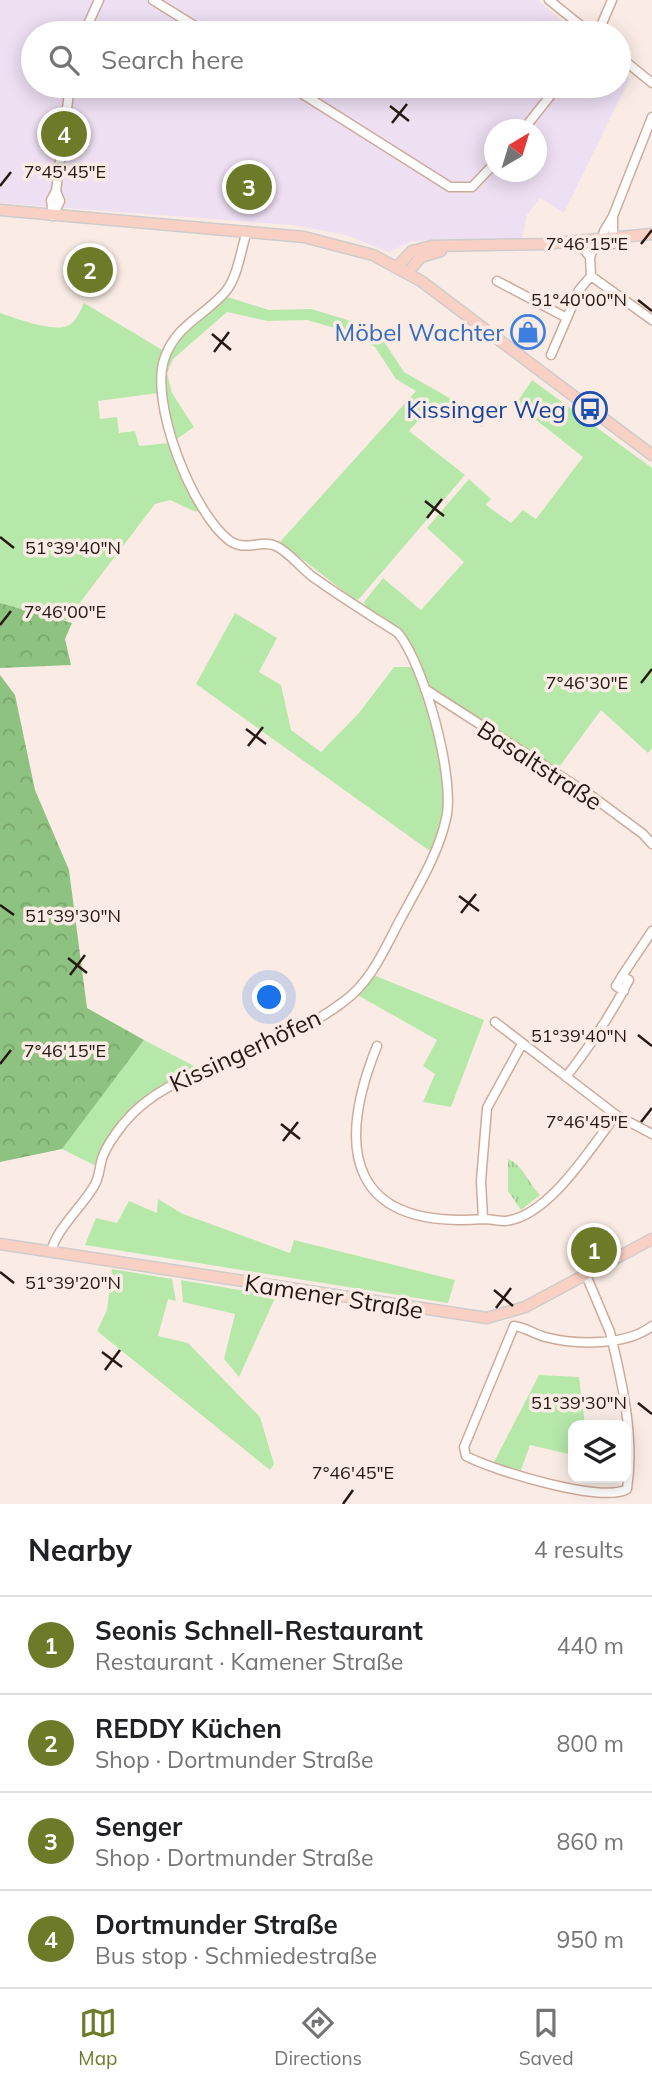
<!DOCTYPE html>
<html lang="en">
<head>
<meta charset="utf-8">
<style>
  :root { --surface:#fff; --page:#f6f6f6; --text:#202124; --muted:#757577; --line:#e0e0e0; --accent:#6d7a27 }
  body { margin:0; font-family:Mulish,sans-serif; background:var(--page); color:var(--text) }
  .controls { position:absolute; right:21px; bottom:21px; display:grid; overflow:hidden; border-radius:14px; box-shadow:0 4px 18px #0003 }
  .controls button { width:63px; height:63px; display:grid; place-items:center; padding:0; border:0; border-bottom:2px solid var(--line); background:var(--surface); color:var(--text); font:35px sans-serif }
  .compass { position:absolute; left:484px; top:119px; width:63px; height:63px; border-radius:50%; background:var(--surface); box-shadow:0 4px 18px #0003; rotate:38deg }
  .you { position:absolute; left:270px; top:998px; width:24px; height:24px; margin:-18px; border:5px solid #fff; border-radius:50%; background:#1a73e8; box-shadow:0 0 0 10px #1a73e833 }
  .badge { display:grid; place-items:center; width:46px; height:46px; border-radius:50%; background:var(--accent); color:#fff; font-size:23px; font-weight:700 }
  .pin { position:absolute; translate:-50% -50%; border:4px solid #fff; box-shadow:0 2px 7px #0006 }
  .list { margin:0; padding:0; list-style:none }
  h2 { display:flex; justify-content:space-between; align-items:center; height:91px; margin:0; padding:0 28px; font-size:30px }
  h2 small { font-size:23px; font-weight:400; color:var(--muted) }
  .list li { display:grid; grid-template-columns:46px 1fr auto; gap:21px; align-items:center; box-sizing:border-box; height:98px; padding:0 28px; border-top:2px solid var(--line) }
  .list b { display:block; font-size:26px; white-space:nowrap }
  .list p { margin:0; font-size:23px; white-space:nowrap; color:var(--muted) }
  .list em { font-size:23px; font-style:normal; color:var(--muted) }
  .icon { flex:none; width:38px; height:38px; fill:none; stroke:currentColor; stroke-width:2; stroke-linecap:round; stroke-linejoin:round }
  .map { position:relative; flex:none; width:652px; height:1504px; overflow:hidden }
  .search { position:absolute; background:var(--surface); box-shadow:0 4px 18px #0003; left:21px; right:21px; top:21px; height:77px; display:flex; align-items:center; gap:18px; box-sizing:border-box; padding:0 24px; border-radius:38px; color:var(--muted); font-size:26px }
  .sheet { height:483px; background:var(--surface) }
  nav { display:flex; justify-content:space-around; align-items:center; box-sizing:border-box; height:98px; border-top:2px solid var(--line); background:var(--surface); font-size:19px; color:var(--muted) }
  nav a { display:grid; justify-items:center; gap:4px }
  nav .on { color:var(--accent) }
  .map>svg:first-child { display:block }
  .commercial { fill:#eedff3; fill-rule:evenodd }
  .grass { fill:#b6e8aa }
  .forest { fill:url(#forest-crowns) }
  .park { fill:url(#park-tufts) }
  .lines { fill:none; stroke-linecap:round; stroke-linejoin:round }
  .minor-casing { stroke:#cdab9b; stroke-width:11 }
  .major-casing { stroke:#cfcccb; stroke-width:13 }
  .minor { stroke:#fff; stroke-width:8 }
  .major { stroke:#f9d1c4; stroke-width:10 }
  .ticks { fill:none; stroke:#261913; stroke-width:2.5 }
  .labels { text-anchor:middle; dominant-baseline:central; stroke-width:7; stroke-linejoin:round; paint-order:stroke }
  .shop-label { font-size:24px; fill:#366cbe; stroke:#faece5; text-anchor:end }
  .transit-label { font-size:24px; fill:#164399; stroke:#faece5; text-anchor:end }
  .street-label { font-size:24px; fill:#261913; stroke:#faece5 }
  .ticks-label { font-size:18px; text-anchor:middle; fill:#261913; stroke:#faece5; stroke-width:7; stroke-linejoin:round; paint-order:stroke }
</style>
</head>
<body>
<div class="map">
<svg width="652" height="1504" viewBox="0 0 652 1504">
  <defs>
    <pattern id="forest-crowns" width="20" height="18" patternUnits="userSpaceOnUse" patternTransform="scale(1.75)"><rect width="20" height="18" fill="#8dc280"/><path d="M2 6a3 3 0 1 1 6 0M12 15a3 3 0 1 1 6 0" fill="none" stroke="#7aa66e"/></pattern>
    <pattern id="park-tufts" width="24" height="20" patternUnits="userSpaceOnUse" patternTransform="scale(1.75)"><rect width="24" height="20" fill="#b6e8aa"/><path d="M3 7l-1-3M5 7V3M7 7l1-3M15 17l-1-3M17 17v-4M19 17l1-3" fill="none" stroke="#9cc691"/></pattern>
  </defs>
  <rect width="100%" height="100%" fill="#faece5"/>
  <path class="commercial" d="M 0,0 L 537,0 L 577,33 L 33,33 L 33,86 L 619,86 L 619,69 L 630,78 L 564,213 L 540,198 L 527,215 L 522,238 L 412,241 L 389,252 L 343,234 L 292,225 L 0,203 ZM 494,130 L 536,130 L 536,172 L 494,172 Z"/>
  <path class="grass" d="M 224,296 L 269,310 L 311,309 L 351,321 L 381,337 L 404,372 L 486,419 L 482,427 L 435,402 L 409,431 L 465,475 L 359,599 L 355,600 L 280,542 L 416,391 L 396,379 L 375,347 L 345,331 L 307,320 L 267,321 L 227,312 L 173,359 L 167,373 L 172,393 L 194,427 L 174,441 C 154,361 164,348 224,296 Z
    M 84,303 L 164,351 L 158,366 L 158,393 L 98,401 L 100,419 L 117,417 L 119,433 L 135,431 L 139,446 L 170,443 L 201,508 L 196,512 L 170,500 L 155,504 L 66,621 L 0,603 L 0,313 C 14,318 53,332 67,326 C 76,323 80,311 84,303 Z
    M 532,380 L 652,468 L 652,748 L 648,753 L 601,710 L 557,770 L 429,687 L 402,632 L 366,609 L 364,602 L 383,578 L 421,610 L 464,562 L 427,528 L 469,479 L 491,499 L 486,505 L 511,523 L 523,510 L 536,519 L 583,457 L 516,404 Z
    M 235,613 L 277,638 L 259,672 L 281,685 L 291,730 L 321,752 L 359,713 L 394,667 L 414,667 L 425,689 L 449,792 L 434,854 L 196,684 Z
    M 371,974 L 484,1020 L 451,1107 L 423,1102 L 435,1074 L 423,1066 L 437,1040 L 354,993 Z
    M 144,1040 L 198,1068 C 140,1093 128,1114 98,1167 L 62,1149 Z
    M 158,1199 L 183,1214 L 290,1253 L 294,1240 L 455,1280 L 448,1303 L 85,1245 L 96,1218 L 117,1223 L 129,1201 L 157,1213 Z
    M 112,1269 L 172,1279 L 176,1301 L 168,1299 L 158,1336 L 188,1343 L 260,1417 L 274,1464 L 270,1470 L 97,1331 L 107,1310 Z
    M 181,1280 L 276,1296 L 239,1377 L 224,1359 L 235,1314 L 183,1302 Z
    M 539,1375 L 579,1377 L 585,1425 L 573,1425 L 573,1455 L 530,1445 L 520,1473 L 494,1462 Z"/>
  <path class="forest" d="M 0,603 L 72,623 L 65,639 L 71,665 L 0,668 Z
    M 0,675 L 15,695 L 35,790 L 69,870 L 87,1008 L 144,1040 L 62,1149 L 0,1162 Z"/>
  <path class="park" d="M 508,1159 C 524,1166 528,1183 540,1195 L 521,1210 L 508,1191 Z"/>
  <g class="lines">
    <g class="minor-casing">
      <path id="minor" d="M 153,0 L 206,33
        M 549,0 L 590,33
        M 84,33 L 99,0
        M 598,33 L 612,0
        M 619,56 L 652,83
        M 290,86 L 450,187 L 472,187 L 494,164
        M 523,130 L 558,86
        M 53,216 L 51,200 L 56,191 L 70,86
        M 53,216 L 60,201 L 56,191
        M 613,244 L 613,216
        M 601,245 L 604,231 L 613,216 L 652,117
        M 590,257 L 595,245
        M 591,276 L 652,320
        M 497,281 L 567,318
        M 551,355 L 579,290 L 591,276 L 590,257 L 581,246
        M 425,689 L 593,797 L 643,834 L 652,844
        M 622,976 L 616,986 L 624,991
        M 495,1022 L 616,1115 L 652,1134
        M 522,1044 L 487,1108 L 481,1181 L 483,1219 C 490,1219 498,1221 505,1221 C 549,1217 591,1147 616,1115
        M 377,1046 C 334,1153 352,1229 483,1219
        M 566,1077 C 590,1046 611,1015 629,980 L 622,976 L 652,931
        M 51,1252 C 56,1229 82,1207 94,1186 C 100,1177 99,1166 103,1156 C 107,1145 116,1133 123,1124 C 156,1084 199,1074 245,1055 C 279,1041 314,1024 343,1002 C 371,982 384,950 400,920 C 417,888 438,855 446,819 C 456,779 424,664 398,633 C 370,615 341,597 313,577 C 301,568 290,553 276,546 C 261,539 246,552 230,541 C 193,514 148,401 165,357 C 177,324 206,315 226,291 C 238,276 241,249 247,231
        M 586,1275 L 610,1332 C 622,1381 635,1438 627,1489 C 603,1504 492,1470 466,1456 L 464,1447 L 514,1326 C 525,1327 534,1334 545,1337 C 576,1345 626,1346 652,1326"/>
    </g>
    <g class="major-casing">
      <path id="major" d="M 0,210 L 304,237 L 373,255 L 421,281 L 652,455
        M 397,267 L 412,251 L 432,246 L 544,244 L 652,234
        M 408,272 L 421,257 L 441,251
        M 0,1244 L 487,1318 L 525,1307 L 652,1239"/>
    </g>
    <use href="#minor" class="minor"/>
    <use href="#major" class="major"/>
  </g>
  <path class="ticks" d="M 390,106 L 409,121M 392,123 L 407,104M 0,186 L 11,172M 641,244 L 652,230M 638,300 L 652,311M 212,334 L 231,350M 214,352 L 229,332M 425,501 L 444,516M 427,518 L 442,499M 0,537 L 14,548M 0,625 L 11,611M 641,683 L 652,669M 246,729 L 266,744M 248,746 L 263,727M 459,896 L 479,911M 0,905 L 14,915M 461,913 L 476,894M 68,958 L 87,973M 70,975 L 85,955M 638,1035 L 652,1046M 0,1064 L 11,1050M 641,1122 L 652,1108M 281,1124 L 300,1139M 283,1141 L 298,1122M 0,1272 L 14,1283M 494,1290 L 513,1306M 496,1308 L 511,1288M 102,1352 L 122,1367M 105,1370 L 120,1350M 638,1403 L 652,1414M 343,1504 L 353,1490"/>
  <defs>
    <g id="shop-ring" transform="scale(1.75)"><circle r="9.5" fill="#faece5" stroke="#3f7fe0" stroke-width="1.5"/><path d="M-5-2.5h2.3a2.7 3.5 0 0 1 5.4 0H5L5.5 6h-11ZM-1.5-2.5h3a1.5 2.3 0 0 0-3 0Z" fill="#3f7fe0"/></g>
    <g id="bus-ring" transform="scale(1.75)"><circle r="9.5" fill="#faece5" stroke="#1a4fb4" stroke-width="1.5"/><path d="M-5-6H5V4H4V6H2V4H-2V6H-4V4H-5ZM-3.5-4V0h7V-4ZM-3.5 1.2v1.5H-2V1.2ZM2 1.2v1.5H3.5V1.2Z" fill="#1a4fb4"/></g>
  </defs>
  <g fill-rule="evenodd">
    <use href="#shop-ring" x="528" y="332"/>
    <use href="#bus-ring" x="590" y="409"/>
  </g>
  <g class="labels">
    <g class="shop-label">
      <text x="504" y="332">Möbel Wachter</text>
    </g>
    <g class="transit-label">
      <text x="566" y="409">Kissinger Weg</text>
    </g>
    <g class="street-label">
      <text transform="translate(540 765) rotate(33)">Basaltstraße</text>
      <text transform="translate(245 1050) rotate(-25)">Kissingerhöfen</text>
      <text transform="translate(334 1296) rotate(9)">Kamener Straße</text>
    </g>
  </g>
  <g class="ticks-label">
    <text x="65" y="178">7°45'45"E</text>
    <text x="587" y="250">7°46'15"E</text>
    <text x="579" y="306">51°40'00"N</text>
    <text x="73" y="554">51°39'40"N</text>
    <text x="65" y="618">7°46'00"E</text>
    <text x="587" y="689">7°46'30"E</text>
    <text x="73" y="922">51°39'30"N</text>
    <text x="579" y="1042">51°39'40"N</text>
    <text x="65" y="1057">7°46'15"E</text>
    <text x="587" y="1128">7°46'45"E</text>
    <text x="73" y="1289">51°39'20"N</text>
    <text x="579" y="1409">51°39'30"N</text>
    <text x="353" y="1479">7°46'45"E</text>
  </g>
</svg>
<div class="controls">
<button><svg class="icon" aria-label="layers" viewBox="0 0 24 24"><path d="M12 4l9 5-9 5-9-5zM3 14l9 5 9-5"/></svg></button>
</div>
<svg class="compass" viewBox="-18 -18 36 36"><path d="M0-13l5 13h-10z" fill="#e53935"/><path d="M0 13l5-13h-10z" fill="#757577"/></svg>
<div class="you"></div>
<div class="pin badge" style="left:594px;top:1250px">1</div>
<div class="pin badge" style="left:90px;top:270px">2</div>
<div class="pin badge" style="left:249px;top:187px">3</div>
<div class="pin badge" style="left:64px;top:134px">4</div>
<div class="search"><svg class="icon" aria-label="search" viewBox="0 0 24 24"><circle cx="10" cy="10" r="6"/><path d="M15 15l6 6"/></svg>Search here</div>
</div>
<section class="sheet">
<h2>Nearby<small>4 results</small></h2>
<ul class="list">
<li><span class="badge">1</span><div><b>Seonis Schnell-Restaurant</b><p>Restaurant · Kamener Straße</p></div><em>440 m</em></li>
<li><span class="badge">2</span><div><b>REDDY Küchen</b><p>Shop · Dortmunder Straße</p></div><em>800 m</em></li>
<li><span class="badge">3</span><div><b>Senger</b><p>Shop · Dortmunder Straße</p></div><em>860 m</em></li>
<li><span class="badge">4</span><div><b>Dortmunder Straße</b><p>Bus stop · Schmiedestraße</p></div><em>950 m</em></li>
</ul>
</section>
<nav>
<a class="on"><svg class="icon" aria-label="map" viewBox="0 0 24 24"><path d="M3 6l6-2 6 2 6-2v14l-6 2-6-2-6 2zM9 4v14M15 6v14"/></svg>Map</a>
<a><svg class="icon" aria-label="directions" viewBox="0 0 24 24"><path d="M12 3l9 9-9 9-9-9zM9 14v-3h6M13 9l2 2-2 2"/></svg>Directions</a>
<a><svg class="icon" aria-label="saved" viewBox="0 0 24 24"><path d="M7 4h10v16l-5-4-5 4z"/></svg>Saved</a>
</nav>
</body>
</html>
